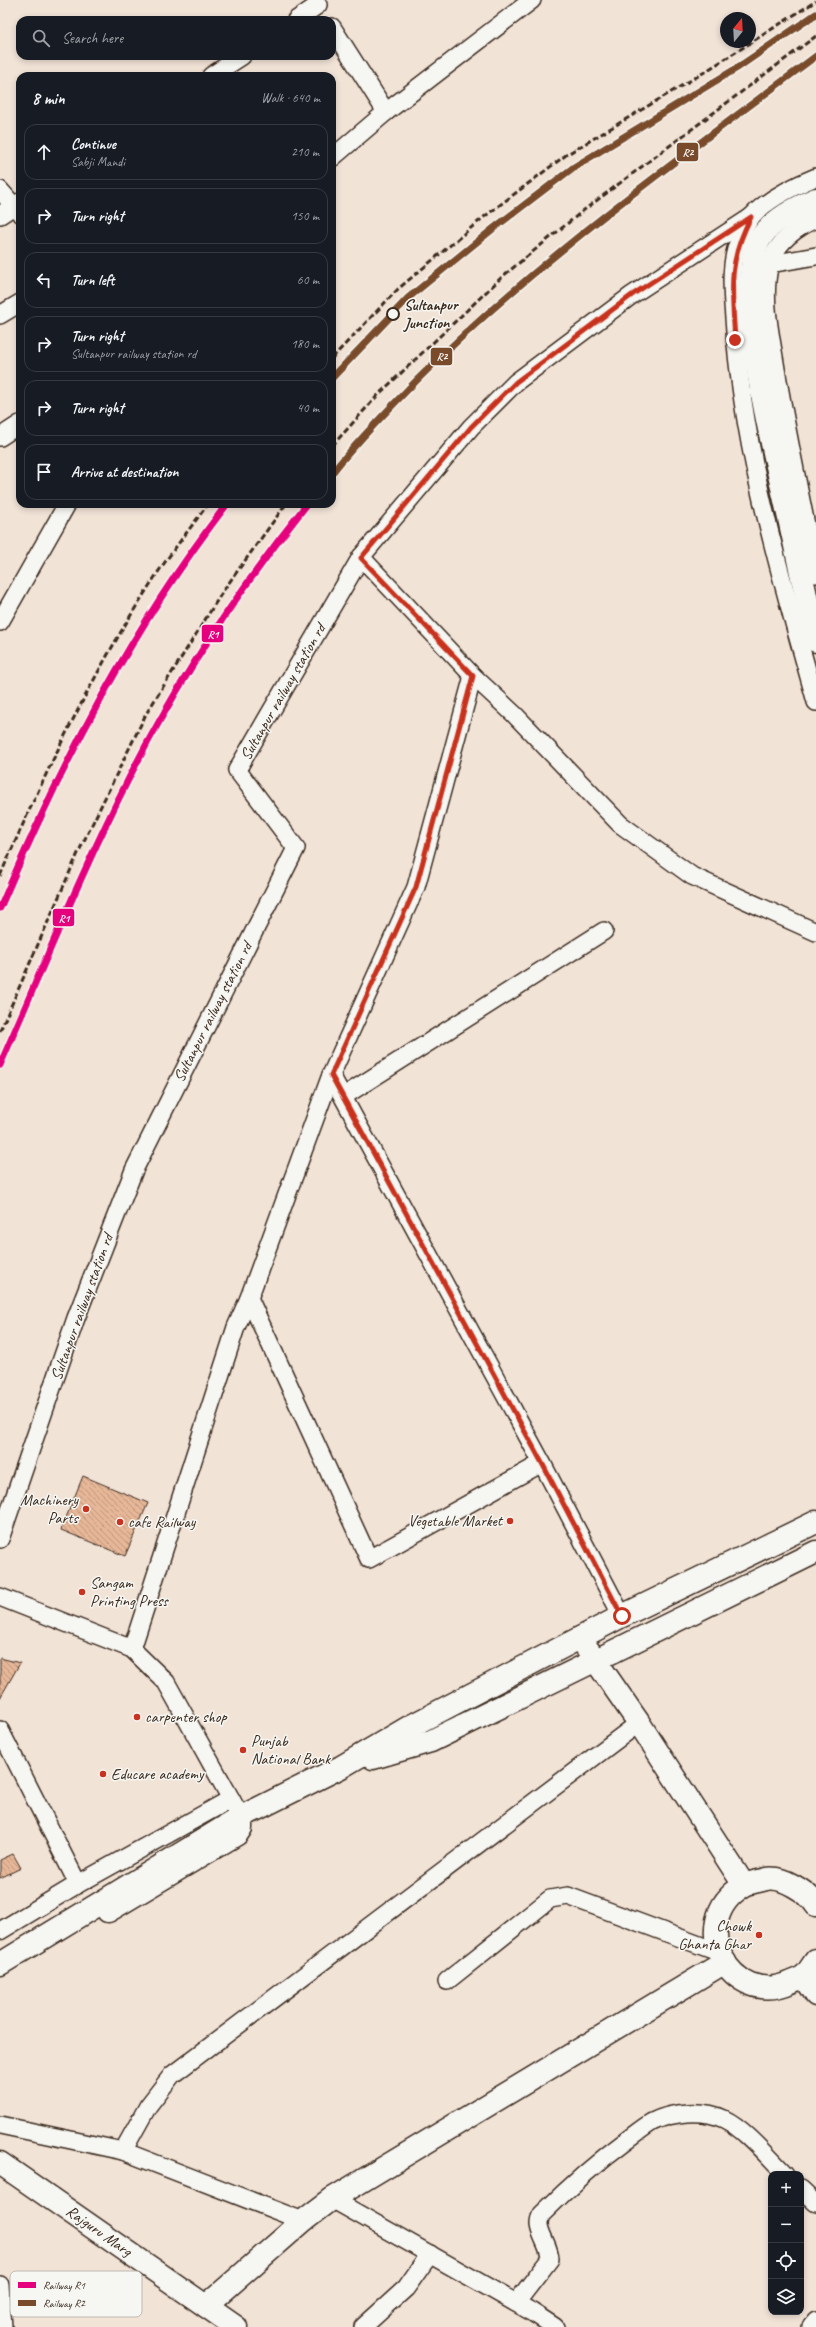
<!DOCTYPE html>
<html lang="en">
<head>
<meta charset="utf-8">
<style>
	:root { --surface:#171b24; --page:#20242c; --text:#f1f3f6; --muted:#9ea1a6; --line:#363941 }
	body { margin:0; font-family:Caveat,sans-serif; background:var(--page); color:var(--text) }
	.controls { position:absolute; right:12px; bottom:12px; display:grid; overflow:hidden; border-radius:8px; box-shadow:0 2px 6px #0003 }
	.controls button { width:36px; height:36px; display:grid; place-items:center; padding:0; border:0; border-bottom:1px solid var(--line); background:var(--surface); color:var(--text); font:20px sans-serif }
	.compass { position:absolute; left:720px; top:12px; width:36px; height:36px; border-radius:50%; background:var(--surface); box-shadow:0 2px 6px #0003; rotate:18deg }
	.stop { position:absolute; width:12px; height:12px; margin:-9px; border:3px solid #c8321e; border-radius:50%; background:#fff }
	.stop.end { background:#c8321e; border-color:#fff; box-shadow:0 1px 4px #0008 }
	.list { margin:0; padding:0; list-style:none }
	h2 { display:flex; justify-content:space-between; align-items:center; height:52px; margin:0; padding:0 16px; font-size:17px }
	h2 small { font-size:13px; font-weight:400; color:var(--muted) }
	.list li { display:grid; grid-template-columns:26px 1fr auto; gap:12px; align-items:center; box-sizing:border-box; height:56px; margin:0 8px 8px; padding:0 8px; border:1px solid var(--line); border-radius:12px }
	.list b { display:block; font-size:15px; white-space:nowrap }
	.list p { margin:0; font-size:13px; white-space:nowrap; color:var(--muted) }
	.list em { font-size:13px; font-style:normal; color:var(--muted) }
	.icon { flex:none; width:22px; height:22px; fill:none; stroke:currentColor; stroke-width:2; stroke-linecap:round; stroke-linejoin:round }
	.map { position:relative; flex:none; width:816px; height:2327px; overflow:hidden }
	.search { position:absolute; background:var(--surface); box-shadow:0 2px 6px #0003; left:16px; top:16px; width:320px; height:44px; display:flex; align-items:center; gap:10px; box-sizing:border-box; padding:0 14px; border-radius:12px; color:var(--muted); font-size:15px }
	.panel { position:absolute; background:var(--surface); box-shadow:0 2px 6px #0003; left:16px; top:72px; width:320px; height:436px; border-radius:12px }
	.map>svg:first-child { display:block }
</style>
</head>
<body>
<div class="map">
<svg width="816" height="2327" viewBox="0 0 816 2327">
	<defs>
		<pattern id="building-back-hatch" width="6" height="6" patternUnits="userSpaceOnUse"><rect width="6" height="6" fill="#e7b798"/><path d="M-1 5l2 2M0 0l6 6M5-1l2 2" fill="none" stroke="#bc957b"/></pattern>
	</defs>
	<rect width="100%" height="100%" fill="#f2e3d7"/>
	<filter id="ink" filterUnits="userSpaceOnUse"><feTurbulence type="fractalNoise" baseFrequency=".025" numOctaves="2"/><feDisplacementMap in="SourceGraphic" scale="8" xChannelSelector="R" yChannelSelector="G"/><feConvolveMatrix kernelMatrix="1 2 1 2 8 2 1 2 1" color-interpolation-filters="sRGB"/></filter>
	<g filter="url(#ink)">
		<!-- building -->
		<g fill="url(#building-back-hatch)" stroke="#3b2a1e">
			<path d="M 83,1476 L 148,1503 L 125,1556 L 61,1530 Z"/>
			<path d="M 0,1658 L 20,1663 L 0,1698 Z"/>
			<path d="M 13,1854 L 21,1868 L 0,1878 L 0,1860 Z"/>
		</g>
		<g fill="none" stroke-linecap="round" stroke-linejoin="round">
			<defs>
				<g id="street">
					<path d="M 296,20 L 318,5"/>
					<path d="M 332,27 L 386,112"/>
					<path d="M 211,76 L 242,56"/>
					<path d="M 332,158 L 386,112 L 532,0"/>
					<path d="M 816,177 C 794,186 768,199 752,216 C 747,222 743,231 740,238 C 729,262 732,292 734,318 C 742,450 781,576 816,702"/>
					<path d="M 0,190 L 20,213"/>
					<path d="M 0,215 L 20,202"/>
					<path d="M 816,219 C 797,227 776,242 770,264 C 761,297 771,336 776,369 C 788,438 802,506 816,574"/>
					<path d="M 770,264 L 816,256"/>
					<path d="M 0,315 L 20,303"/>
					<path d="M 0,437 L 20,424"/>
					<path d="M 361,557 L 473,676 L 514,714 L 620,824 L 692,876 L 816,932"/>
					<path d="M 0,622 L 67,504"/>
					<path d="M 331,1075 L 542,1463 L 622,1616"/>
					<path d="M 344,1096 L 604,931"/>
					<path d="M 249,1298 L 369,1559 L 542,1463"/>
					<path d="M 0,1539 L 76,1318 L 134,1170 L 296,848 L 237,770 L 361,557 L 471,427 L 516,382 L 632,295 L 751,217"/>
					<path d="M 0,1597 L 132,1649 L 166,1682 L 241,1817"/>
					<path d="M 132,1649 L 236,1327 L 249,1298 L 331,1075 L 416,887 L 473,676"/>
					<path d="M 0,1730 L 78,1884"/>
					<path d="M 0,1931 L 78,1884 L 231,1799"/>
					<path d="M 447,1981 L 550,1899 L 568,1896 L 718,1952"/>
					<path d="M 0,2125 L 123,2151 L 303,2221"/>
					<path d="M 123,2151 L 148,2106 L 172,2075 L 639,1723"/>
					<path d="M 801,2189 L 816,2203"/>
					<path d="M 332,2199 L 532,2312 L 555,2327"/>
					<path d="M 0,2285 L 3,2327"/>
					<path d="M 516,2303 L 550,2259 C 550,2243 532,2228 542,2214 C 569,2187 597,2162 627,2140 C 635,2134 644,2127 652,2122 C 672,2112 703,2109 724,2119 C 745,2129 768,2157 785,2174"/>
					<path d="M 363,2327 L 406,2288 L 430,2254"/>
					<path d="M 811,2327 L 816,2321"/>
				</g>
				<g id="secondary">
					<path d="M 816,199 C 797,207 771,221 760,239 C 732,287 773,448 786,505 C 796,550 806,596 816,641"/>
					<path d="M 580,1638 L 639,1723 L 744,1885"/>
					<path d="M 816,1905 C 808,1892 782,1876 767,1879 C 760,1881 749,1882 743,1886 C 684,1922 731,2010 791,1982 C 796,1980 802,1978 805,1975 C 809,1971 812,1965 816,1960"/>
					<path d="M 108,1911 L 237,1834 L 241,1828 L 241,1817"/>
					<path d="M 804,1976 L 816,1995"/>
					<path d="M 0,2163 L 236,2327"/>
					<path d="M 206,2306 L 303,2221 L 332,2199 L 725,1962"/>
				</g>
				<g id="primary">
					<path d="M 373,1758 L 431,1741 L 816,1552"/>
					<path d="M 0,1964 L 241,1817 L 341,1767 L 409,1727 L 622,1616 L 816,1522"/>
				</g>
			</defs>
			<!-- street casing -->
			<use href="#street" stroke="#3b2a1e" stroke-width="20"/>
			<!-- secondary casing -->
			<use href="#secondary" stroke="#3b2a1e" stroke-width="25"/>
			<!-- primary casing -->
			<use href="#primary" stroke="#3b2a1e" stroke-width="25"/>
			<!-- street -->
			<use href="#street" stroke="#f6f6f2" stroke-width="17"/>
			<!-- secondary -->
			<use href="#secondary" stroke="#f6f6f2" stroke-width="22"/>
			<!-- primary -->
			<use href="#primary" stroke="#f6f6f2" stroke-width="22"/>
			<!-- rail -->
			<g stroke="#3b2a1e" stroke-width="3" stroke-dasharray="6 3" stroke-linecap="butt">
				<path d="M 332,358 L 398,289 L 484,217 L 566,155 L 703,73 L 816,1"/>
				<path d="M 332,446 L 378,395 L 503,276 L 584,210 L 816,36"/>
				<path d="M 332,473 C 358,440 388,410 417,380 C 539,258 679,159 816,56"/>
				<path d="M 0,876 C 44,775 91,676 151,583 C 168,556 189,530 208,504"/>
				<path d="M 0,1031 L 79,851 L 146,714 L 223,591 L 286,504"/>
				<path d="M 0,1065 C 43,967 83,868 131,774 C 180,678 240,588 307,504"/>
			</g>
			<defs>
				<g id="rail-1">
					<path d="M 0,908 C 61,765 132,627 227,504"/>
					<path d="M 0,1065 C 43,967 83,868 131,774 C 180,678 240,588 307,504"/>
				</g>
				<g id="rail-2">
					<path d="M 332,378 L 408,298 L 494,228 L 574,167 L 737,68 L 816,14"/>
					<path d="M 332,473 C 358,440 388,410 417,380 C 539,258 679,159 816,56"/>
				</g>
			</defs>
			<!-- rail-1 casing -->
			<use href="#rail-1" stroke="#f6f6f2" stroke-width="10"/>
			<!-- rail-2 casing -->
			<use href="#rail-2" stroke="#f6f6f2" stroke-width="10"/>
			<!-- rail-1 -->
			<use href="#rail-1" stroke="#e5007d" stroke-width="7"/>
			<!-- rail-2 -->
			<use href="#rail-2" stroke="#7a4b2a" stroke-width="7"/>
		</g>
	</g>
	<g fill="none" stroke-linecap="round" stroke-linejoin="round" filter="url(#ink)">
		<!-- route -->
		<path stroke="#c8321e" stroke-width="5" d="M 622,1616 L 542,1463 L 331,1075 L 416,887 L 473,676 L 361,558 L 471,427 L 516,382 L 632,295 L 751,217 C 727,263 732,290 735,340"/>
	</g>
	<!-- markers -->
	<circle fill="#f6f6f2" stroke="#3b2a1e" stroke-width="2" cx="393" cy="314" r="6"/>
	<g fill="#c8321e" stroke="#f6f6f2" stroke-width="1.5">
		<circle cx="86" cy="1509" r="4"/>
		<circle cx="510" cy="1521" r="4"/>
		<circle cx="120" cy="1522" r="4"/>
		<circle cx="82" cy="1592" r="4"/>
		<circle cx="137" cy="1717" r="4"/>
		<circle cx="243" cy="1750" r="4"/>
		<circle cx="103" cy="1774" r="4"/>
		<circle cx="759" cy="1935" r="4"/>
	</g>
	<g text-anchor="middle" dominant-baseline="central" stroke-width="3" stroke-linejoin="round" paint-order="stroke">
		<!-- stop labels -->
		<g font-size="16" font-weight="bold" fill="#3b2a1e" stroke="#f6f6f2" text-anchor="start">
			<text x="404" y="305">Sultanpur<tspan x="404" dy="18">Junction</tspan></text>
		</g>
		<!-- street labels -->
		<g font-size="16" fill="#3b2a1e" stroke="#f6f6f2">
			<text transform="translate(283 692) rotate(-60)">Sultanpur railway station rd</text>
			<text transform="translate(213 1012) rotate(-63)">Sultanpur railway station rd</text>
			<text transform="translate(82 1307) rotate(-70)">Sultanpur railway station rd</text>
			<text transform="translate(99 2231) rotate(35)">Rajguru Marg</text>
		</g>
		<!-- poi labels -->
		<g font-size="16" fill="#3b2a1e" stroke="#f6f6f2" text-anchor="start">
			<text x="78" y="1500" text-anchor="end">Machinery<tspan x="78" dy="18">Parts</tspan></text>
			<text x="502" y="1521" text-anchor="end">Vegetable Market</text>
			<text x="128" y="1522">cafe Railway</text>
			<text x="90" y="1583">Sangam<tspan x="90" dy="18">Printing Press</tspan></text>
			<text x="145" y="1717">carpenter shop</text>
			<text x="251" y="1741">Punjab<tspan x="251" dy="18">National Bank</tspan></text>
			<text x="111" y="1774">Educare academy</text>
			<text x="751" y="1926" text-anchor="end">Chowk<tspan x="751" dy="18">Ghanta Ghar</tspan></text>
		</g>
	</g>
	<!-- legend -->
	<rect x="10" y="2271" width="132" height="46" rx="6" fill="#f6f6f2" stroke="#beb9b2" stroke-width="1"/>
	<rect x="18" y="2282" width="18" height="6" fill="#e5007d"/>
	<rect x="18" y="2300" width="18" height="6" fill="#7a4b2a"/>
	<g font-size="11" fill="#3b2a1e">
		<text x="43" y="2289">Railway R1</text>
		<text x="43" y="2307">Railway R2</text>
	</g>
	<g stroke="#f6f6f2" stroke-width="1.5">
		<rect x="676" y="142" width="23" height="20" rx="4" fill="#7a4b2a"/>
		<rect x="430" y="347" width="23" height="19" rx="4" fill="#7a4b2a"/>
		<rect x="201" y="624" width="23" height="19" rx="4" fill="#e5007d"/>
		<rect x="52" y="908" width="23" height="19" rx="4" fill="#e5007d"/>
	</g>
	<g font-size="11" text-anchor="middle" font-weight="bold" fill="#fff">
		<text x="688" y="156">R2</text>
		<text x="442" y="360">R2</text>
		<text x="213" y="638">R1</text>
		<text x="64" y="922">R1</text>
	</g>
</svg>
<div class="controls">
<button>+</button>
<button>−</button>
<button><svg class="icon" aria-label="locate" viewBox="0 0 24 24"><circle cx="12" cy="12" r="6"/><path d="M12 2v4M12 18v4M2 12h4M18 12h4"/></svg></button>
<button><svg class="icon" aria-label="layers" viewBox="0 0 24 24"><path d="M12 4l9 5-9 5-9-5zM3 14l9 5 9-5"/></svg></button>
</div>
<svg class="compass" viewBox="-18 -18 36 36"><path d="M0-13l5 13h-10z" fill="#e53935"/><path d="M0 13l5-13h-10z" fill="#9ea1a6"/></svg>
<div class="stop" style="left:622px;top:1616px"></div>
<div class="stop end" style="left:735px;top:340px"></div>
<div class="search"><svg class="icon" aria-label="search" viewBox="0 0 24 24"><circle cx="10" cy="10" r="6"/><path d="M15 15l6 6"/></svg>Search here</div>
<section class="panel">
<h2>8 min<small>Walk · 640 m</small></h2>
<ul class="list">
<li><svg class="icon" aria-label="ahead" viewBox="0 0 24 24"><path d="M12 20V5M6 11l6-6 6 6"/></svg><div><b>Continue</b><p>Sabji Mandi</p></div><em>210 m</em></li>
<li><svg class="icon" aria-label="right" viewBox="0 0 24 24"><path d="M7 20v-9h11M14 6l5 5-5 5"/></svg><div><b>Turn right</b></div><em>150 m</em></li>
<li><svg class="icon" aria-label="left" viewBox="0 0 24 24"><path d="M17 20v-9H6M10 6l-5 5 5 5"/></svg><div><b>Turn left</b></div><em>60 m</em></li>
<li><svg class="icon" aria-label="right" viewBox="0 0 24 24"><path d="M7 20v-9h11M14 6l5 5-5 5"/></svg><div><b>Turn right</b><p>Sultanpur railway station rd</p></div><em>180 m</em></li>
<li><svg class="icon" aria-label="right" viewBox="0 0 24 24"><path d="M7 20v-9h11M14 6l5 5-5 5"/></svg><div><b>Turn right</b></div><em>40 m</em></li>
<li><svg class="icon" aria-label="arrive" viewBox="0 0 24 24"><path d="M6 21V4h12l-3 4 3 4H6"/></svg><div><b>Arrive at destination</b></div></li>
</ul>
</section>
</div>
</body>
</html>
